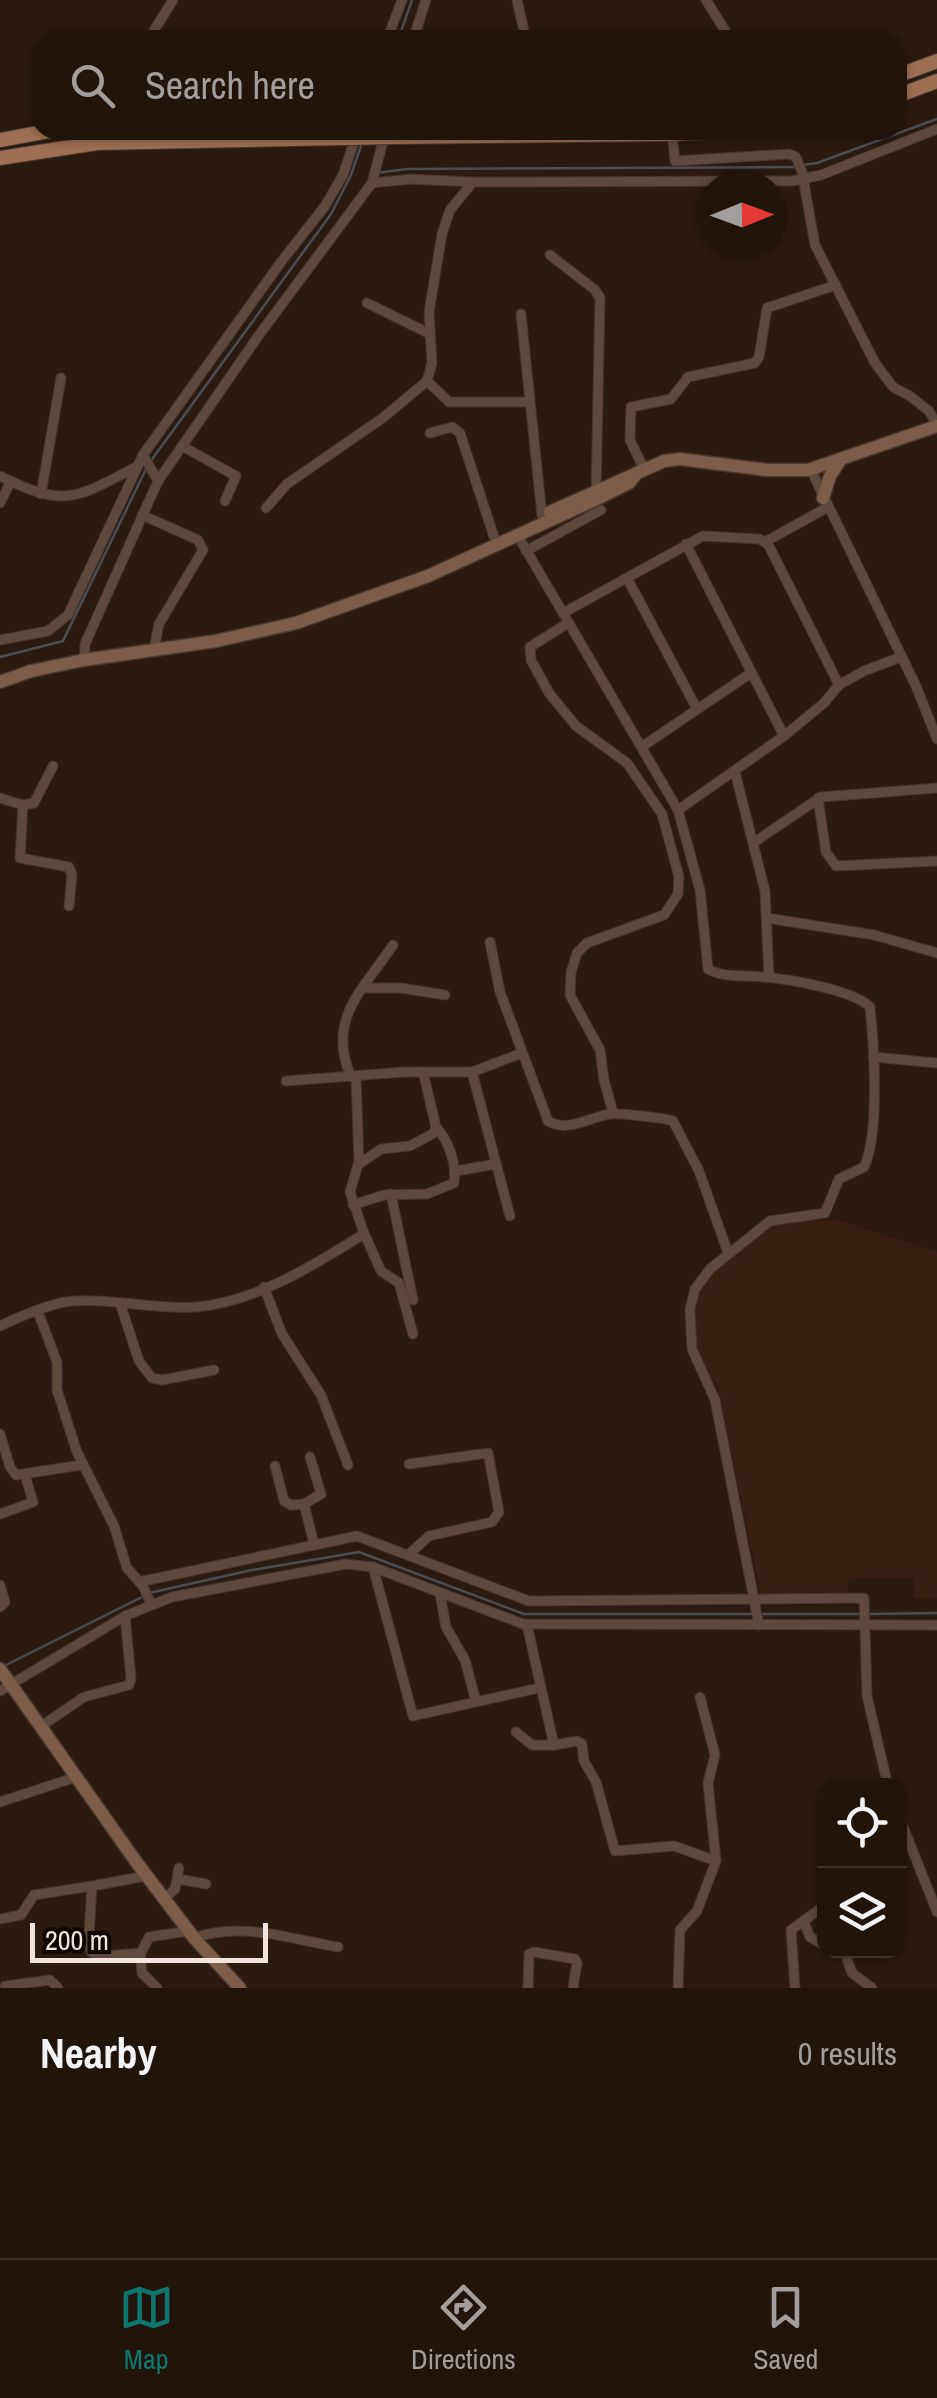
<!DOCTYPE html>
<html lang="en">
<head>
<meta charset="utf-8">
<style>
	:root { --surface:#20140b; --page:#2d2119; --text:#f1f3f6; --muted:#a29e9d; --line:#3d332c; --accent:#0f766e }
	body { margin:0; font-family:"Archivo Narrow",sans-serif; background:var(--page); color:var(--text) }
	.controls { position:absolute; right:30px; bottom:30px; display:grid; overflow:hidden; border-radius:20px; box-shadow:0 2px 8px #0004 }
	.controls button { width:90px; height:90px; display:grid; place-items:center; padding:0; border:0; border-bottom:2px solid var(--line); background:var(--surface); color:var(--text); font:50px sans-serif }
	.compass { position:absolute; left:697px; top:170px; width:90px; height:90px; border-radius:50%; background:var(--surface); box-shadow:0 2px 8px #0004; rotate:89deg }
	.scale { position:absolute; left:30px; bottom:25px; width:238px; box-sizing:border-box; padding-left:10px; border:5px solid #f1e5dd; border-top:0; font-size:28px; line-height:35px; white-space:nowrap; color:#f1e5dd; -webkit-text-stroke:8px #0e0704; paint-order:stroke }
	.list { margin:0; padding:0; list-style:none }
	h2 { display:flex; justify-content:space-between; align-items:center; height:130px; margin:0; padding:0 40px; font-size:42px }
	h2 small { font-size:32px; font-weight:400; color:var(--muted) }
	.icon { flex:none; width:55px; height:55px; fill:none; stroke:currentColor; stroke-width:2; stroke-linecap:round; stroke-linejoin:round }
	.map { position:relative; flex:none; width:937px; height:1988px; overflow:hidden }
	.search { position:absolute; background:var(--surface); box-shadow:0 2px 8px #0004; left:30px; right:30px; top:30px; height:110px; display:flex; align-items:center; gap:25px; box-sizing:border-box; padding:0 35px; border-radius:30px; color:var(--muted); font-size:38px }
	.sheet { height:270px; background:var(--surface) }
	nav { display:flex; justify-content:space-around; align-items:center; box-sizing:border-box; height:140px; border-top:2px solid var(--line); background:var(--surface); font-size:28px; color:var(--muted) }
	nav a { display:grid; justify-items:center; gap:5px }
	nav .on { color:var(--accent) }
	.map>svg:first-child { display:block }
</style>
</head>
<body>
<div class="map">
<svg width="937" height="1988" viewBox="0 0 937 1988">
	<rect width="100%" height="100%" fill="#2b1a0f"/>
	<!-- built -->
	<path fill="#372011" d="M 839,1220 L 937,1252 L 937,1599 L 914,1598 L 914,1578 L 849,1579 L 847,1597 L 761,1595 L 717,1384 L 704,1369 L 695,1336 L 698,1290 L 720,1263 L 779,1221 Z"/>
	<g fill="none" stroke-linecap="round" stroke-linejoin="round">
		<!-- stream -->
		<g stroke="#484e58" stroke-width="2.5">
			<path d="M 398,40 L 412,0"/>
			<path d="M 802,165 L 817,163 L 937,119"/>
			<path d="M 377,173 L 407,169 L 794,167"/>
			<path d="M 150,462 L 331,214 L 351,175 L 361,146"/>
			<path d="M 0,657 L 63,641 L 146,469"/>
			<path d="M 149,1593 L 252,1570 L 359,1552 L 524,1614 L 861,1614"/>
			<path d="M 869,1614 L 937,1613"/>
			<path d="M 2,1667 L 142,1597"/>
		</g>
		<defs>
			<g id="minor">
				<path d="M 517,0 L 526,40"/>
				<path d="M 706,0 L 731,40"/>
				<path d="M 148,40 L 173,0"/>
				<path d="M 387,40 L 402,0"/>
				<path d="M 413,40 L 426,0"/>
				<path d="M 673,143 L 675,161 L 789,154 L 796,157 L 802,172 L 815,245 L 875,363 L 893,387 L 910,396 L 929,411 L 933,418"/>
				<path d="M 372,183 L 411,179 L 473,182 L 792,181 L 821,175 L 937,129"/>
				<path d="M 550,255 L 595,290 L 600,298 L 596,494"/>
				<path d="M 367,303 L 428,333"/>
				<path d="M 521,314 L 542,516"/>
				<path d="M 427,381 L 449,402 L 529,402"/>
				<path d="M 430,433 L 452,427 L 460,433 L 494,537"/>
				<path d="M 182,446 L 236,476 L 225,501"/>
				<path d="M 143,455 L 158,481"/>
				<path d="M 644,469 L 630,440 L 631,407 L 671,399 L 688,377 L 755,363 L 759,357 L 767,308 L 836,285"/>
				<path d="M 811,470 L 916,686 L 937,739"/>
				<path d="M 0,476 C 64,508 75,499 136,467"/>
				<path d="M 41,494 L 61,378"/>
				<path d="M 0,503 L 11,481"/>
				<path d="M 266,508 L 287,484 L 384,417 L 427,381 L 432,363 L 429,312 L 442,234 L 450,210 L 473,182"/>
				<path d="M 142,515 L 198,540 L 203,550 L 159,624 L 154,649"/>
				<path d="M 518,536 L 678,810 L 700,890 L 708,969 C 723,978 745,975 763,977 C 788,979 854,990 870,1007 C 874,1046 880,1134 864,1167 L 839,1179 L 825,1213 L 770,1221 L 710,1269 L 695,1289 L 690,1309 L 692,1349 L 715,1400 L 759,1625"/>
				<path d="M 765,542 L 828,507"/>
				<path d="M 686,544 L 784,736"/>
				<path d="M 526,551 L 601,510"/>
				<path d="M 627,578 L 697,709"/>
				<path d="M 563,613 L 703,536 L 759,539 L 768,544 L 839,685"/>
				<path d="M 568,623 L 530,647 L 531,660 L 549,693 L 576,726 L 627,763 L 662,814 L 679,877 L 678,894 L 664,915 L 587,943 L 577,953 L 571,972 L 570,995 L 600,1050 L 604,1080 L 613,1113"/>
				<path d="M 0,640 L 48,631 L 68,615 L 143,455 L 281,262 L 325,206 L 343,175 L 358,130"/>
				<path d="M 84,660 L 85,644 L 158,481 L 259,335 L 372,183 L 386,130"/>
				<path d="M 643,746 L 751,673"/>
				<path d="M 735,772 L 765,891 L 769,977"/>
				<path d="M 0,798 L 23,805 L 34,803 L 53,766"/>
				<path d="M 818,798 L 826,852 L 836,866 L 937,861"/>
				<path d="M 23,805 L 20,858 L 69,867 L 72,875 L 69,906"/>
				<path d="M 678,810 L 784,736 L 824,703 L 839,685 L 864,671 L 901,657"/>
				<path d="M 753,843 L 821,797 L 937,788"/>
				<path d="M 767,918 L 874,935 L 937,953"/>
				<path d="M 490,942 L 500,992 L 548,1121 C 568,1133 589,1117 610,1114 C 618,1113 666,1118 673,1121 L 699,1171 L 728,1253"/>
				<path d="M 364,988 L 401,988 L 445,995"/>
				<path d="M 873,1057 L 937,1063"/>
				<path d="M 472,1072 L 510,1216"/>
				<path d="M 351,1077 C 326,1019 363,990 393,945"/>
				<path d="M 286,1081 L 404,1072 L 472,1072 L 522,1053"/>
				<path d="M 359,1164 L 381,1149 L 410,1146 L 434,1133 L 436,1127 L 423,1072"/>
				<path d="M 456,1171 L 496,1164"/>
				<path d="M 391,1194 L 413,1300"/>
				<path d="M 353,1205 L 384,1195 L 427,1194 L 454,1183 C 457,1165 449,1141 436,1127"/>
				<path d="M 364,1233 L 381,1271 L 399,1283 L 413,1334"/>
				<path d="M 264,1287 L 282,1334 L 321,1395 L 348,1465"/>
				<path d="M 120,1303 L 139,1361 L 152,1378 L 162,1380 L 214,1370"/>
				<path d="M 38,1312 L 57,1362 L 57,1390 L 77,1452 L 114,1526 L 127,1568 L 143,1586 L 151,1604"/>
				<path d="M 0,1326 C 21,1316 50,1303 73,1301 C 114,1298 155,1310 196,1307 C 254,1302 311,1267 359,1237 L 364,1233 L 350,1192 L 359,1161 L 356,1077"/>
				<path d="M 0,1434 L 10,1467 L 16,1475 L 82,1465"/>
				<path d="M 275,1466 L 284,1501 L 291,1505 L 304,1504 L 314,1544"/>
				<path d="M 304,1504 L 321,1494 L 310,1457"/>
				<path d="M 0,1514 L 33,1502 L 25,1475"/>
				<path d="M 408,1555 L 429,1536 L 492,1522 L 499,1512 L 488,1453 L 409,1464"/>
				<path d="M 373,1567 L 413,1716 L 539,1688"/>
				<path d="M 139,1582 L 357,1536 L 529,1601 L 864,1598 L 867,1696 L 888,1786"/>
				<path d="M 0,1585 L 5,1602 L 0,1607"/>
				<path d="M 440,1594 L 446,1627 L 465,1660 L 476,1702"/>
				<path d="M 527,1625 L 554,1745 L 577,1741 L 582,1744 L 584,1761 L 596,1782 L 615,1851 L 674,1846 L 716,1861 L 697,1911 L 680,1930 L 678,1988"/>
				<path d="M 0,1691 L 125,1616 L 172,1597 L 346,1564 L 373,1567 L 523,1624 L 937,1625"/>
				<path d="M 700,1697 L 715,1755 L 708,1783 L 716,1861"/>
				<path d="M 40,1727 L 84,1697 L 129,1685 L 131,1678 L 125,1616"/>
				<path d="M 516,1732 L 532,1745 L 554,1745"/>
				<path d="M 0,1802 L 76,1777"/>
				<path d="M 900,1819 L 937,1912"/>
				<path d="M 146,1876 L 92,1886 L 89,1935 L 91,1952 L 101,1956 L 141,1953 L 149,1937 L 188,1931"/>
				<path d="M 178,1879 L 206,1884"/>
				<path d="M 164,1899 L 175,1889 L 179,1868"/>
				<path d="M 0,1919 L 21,1915 L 34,1895 L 92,1886"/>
				<path d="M 804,1922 L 810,1937 L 824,1945"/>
				<path d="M 194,1938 C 242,1921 289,1939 338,1947"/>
				<path d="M 844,1950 L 852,1973 L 872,1988"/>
				<path d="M 140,1953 L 142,1973 L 157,1988"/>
				<path d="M 5,1986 L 50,1980 L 58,1988"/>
				<path d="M 528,1988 L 529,1954 L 534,1952 L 575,1959 L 577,1963 L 573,1988"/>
				<path d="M 795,1988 L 791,1930 L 824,1906"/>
			</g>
			<g id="secondary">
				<path d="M 823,498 L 830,476 L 839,462"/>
				<path d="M 550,512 L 664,461 L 680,459 L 767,470 L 808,470 L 937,426"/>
				<path d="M 0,682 L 31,671 L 84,660 L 216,641 L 296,623 L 428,576 L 597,499 L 629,483 L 637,473"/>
				<path d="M 0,1669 L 137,1863 L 194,1938 L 240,1988"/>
			</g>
			<g id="primary">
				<path d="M 897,76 L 937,61"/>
				<path d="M 897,96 L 937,81"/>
				<path d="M 393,137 L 667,134 L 755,130"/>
				<path d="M 0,140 L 55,130"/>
				<path d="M 0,158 L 97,143 L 345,138"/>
			</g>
		</defs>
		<!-- minor casing -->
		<use href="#minor" stroke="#443631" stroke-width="11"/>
		<!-- secondary casing -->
		<use href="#secondary" stroke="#443631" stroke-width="15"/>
		<!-- primary casing -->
		<use href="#primary" stroke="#443631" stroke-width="16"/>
		<!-- minor -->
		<use href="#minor" stroke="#5d493d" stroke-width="9"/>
		<!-- secondary -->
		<use href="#secondary" stroke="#7e5c48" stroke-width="12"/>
		<!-- primary -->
		<use href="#primary" stroke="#9f6f53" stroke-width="14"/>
		<defs>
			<path id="primary-bridge" d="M 345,138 L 393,137"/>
		</defs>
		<!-- primary-bridge casing -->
		<use href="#primary-bridge" stroke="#443631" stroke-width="16" stroke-linecap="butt"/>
		<!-- primary-bridge -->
		<use href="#primary-bridge" stroke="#9f6f53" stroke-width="14"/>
	</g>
</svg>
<div class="controls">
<button><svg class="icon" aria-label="locate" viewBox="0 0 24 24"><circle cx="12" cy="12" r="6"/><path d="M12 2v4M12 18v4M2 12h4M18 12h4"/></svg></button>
<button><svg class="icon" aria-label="layers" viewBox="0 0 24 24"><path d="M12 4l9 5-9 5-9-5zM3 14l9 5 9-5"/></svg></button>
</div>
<svg class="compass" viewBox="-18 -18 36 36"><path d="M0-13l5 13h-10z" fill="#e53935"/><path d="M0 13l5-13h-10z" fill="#a29e9d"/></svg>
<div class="scale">200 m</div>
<div class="search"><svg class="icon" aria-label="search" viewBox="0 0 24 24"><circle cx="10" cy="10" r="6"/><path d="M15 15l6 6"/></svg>Search here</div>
</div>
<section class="sheet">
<h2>Nearby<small>0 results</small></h2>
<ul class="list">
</ul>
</section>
<nav>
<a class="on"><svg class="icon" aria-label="map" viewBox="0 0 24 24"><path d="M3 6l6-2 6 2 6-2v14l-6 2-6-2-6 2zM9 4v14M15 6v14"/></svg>Map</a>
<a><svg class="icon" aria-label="directions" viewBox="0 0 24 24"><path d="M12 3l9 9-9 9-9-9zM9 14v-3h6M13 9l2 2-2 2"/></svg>Directions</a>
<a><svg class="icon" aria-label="saved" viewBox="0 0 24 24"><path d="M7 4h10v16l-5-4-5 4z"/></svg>Saved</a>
</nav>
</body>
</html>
